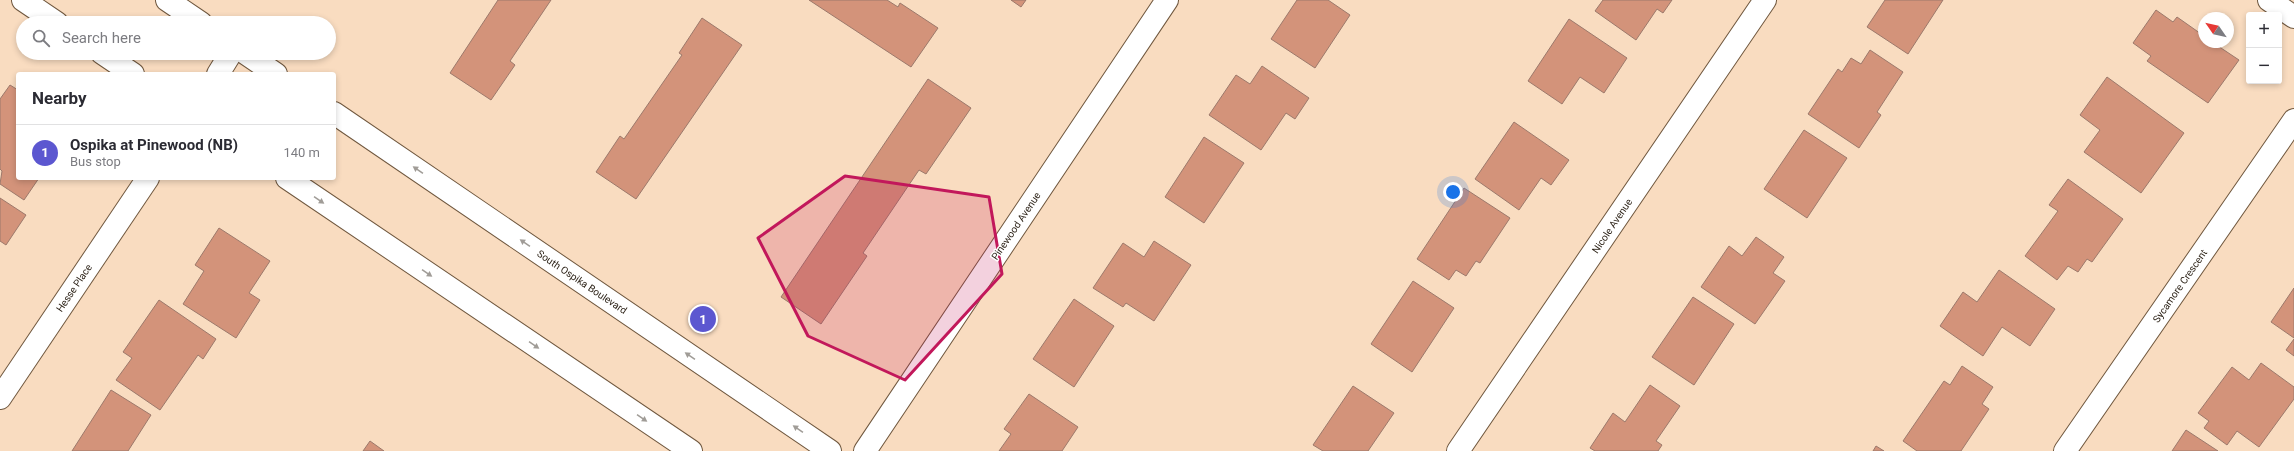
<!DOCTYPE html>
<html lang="en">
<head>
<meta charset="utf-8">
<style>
	:root { --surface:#fff; --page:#f7f7f7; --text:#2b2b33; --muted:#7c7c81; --line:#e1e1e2; --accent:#5c57d0 }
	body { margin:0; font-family:Roboto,sans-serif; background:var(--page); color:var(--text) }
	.controls { position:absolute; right:12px; top:12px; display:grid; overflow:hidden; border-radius:4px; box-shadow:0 2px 6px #0003 }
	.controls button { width:36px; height:36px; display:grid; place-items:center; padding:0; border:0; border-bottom:1px solid var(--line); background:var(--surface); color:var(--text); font:20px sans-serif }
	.compass { position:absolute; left:2198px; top:12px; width:36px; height:36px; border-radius:50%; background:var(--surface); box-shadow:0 2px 6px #0003; rotate:304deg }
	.you { position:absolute; left:1453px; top:192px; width:14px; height:14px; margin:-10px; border:3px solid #fff; border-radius:50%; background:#1a73e8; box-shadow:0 0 0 6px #1a73e833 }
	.badge { display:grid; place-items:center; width:26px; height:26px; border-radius:50%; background:var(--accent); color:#fff; font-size:13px; font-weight:700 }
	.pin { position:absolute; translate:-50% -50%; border:2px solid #fff; box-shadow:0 1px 4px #0006 }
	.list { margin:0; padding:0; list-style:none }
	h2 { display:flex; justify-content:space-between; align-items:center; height:52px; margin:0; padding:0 16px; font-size:17px }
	h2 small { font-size:13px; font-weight:400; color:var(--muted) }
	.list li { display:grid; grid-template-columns:26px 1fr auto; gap:12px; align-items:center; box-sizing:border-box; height:56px; padding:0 16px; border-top:1px solid var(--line) }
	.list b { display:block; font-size:15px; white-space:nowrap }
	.list p { margin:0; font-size:13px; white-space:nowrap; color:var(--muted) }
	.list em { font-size:13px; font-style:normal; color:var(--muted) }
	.icon { flex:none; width:22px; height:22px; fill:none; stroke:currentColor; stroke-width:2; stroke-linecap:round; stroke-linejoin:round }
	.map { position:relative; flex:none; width:2294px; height:451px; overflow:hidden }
	.search { position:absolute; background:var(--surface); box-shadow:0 2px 6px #0003; left:16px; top:16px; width:320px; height:44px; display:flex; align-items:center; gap:10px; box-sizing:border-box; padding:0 14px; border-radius:22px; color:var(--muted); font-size:15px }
	.panel { position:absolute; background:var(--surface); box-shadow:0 2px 6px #0003; left:16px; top:72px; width:320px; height:108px; border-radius:4px }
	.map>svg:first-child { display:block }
</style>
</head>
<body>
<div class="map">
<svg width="2294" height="451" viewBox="0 0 2294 451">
	<rect width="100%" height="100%" fill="#f9dcc0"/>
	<!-- building -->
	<g fill="#d3937a" stroke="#9c796b">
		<path d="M 498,0 L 551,0 L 510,61 L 515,65 L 491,100 L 450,73 Z"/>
		<path d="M 809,0 L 887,0 L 898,7 L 900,3 L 938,28 L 911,67 Z"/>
		<path d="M 1011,0 L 1026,0 L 1021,7 Z"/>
		<path d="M 1297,0 L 1328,0 L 1350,15 L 1315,68 L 1271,39 Z"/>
		<path d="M 1603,0 L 1672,0 L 1663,13 L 1657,9 L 1636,40 L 1595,11 Z"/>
		<path d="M 1885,0 L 1943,0 L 1908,54 L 1867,27 Z"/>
		<path d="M 2156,10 L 2173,22 L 2177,17 L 2204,36 L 2204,42 L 2212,42 L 2239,60 L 2208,103 L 2147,61 L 2151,56 L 2133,43 Z"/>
		<path d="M 702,18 L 742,45 L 636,199 L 596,172 L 620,136 L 624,139 L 682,55 L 679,53 Z"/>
		<path d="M 1569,19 L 1627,58 L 1604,93 L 1580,77 L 1562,104 L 1528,81 Z"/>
		<path d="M 1870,50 L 1903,72 L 1877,112 L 1881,115 L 1859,148 L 1808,114 L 1838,69 L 1842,72 L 1851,58 L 1861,64 Z"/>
		<path d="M 1262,66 L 1309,98 L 1295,119 L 1286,113 L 1261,150 L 1209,115 L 1236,75 L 1250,84 Z"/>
		<path d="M 2107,77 L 2184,133 L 2141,193 L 2084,152 L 2100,130 L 2080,115 Z"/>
		<path d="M 928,79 L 971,108 L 926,174 L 919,170 L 863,253 L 867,256 L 821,324 L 781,297 Z"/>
		<path d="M 10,85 L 18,90 L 18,178 L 39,178 L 24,200 L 0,184 L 2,171 L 0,169 L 0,99 Z"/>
		<path d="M 1514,122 L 1569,160 L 1551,185 L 1541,178 L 1519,210 L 1475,179 Z"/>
		<path d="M 1804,130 L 1847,158 L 1807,218 L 1764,189 Z"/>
		<path d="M 1204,137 L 1244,163 L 1204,223 L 1165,197 Z"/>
		<path d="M 2068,179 L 2123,219 L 2092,262 L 2087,259 L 2078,272 L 2068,266 L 2057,280 L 2025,256 L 2058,211 L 2049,205 Z"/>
		<path d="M 1464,188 L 1510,218 L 1480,263 L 1476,261 L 1466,276 L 1456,270 L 1449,280 L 1417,259 Z"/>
		<path d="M 0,198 L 26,215 L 6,245 L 0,241 Z"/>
		<path d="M 219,228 L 270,261 L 249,293 L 260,300 L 236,338 L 183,304 L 204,271 L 195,265 Z"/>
		<path d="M 1756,237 L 1784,257 L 1773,273 L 1785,281 L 1755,324 L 1701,287 L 1729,246 L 1742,256 Z"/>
		<path d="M 1154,241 L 1191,265 L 1154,321 L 1126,303 L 1123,307 L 1093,288 L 1123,243 L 1144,257 Z"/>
		<path d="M 1999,270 L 2055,309 L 2030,346 L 2002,327 L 1983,356 L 1940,326 L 1963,292 L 1977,302 Z"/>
		<path d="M 1413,281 L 1454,308 L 1412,372 L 1371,344 Z"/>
		<path d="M 2294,288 L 2294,338 L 2271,322 Z"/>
		<path d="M 1693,297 L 1734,324 L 1694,385 L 1652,357 Z"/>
		<path d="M 1074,299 L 1114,326 L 1074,387 L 1033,359 Z"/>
		<path d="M 159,300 L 216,339 L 203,359 L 198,355 L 160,410 L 116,380 L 132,358 L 123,352 Z"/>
		<path d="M 2294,339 L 2294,356 L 2286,350 Z"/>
		<path d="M 2261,363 L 2294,387 L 2294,399 L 2259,447 L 2237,431 L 2227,445 L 2204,428 L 2209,421 L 2198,413 L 2232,367 L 2249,380 Z"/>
		<path d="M 1962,366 L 1993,387 L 1982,404 L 1989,409 L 1961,451 L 1917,451 L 1903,441 L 1944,381 L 1950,385 Z"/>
		<path d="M 1650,385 L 1680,406 L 1656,441 L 1662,445 L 1658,451 L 1595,451 L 1590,448 L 1613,413 L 1625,422 Z"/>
		<path d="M 1353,386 L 1394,413 L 1368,451 L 1323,451 L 1313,445 Z"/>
		<path d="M 111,390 L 151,415 L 128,451 L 72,451 Z"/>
		<path d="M 1029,394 L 1078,427 L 1062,451 L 999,451 L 1011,434 L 1004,429 Z"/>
		<path d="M 2186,430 L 2218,451 L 2172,451 Z"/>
		<path d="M 370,441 L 384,451 L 363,451 Z"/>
		<path d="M 1876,446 L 1884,451 L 1873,451 Z"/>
	</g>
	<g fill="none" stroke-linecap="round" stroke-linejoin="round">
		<defs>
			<g id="minor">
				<path d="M 2269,0 L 2294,17"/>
				<path d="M 218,74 L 231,53"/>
				<path d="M 0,398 L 148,178"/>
				<path d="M 865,451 L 1167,0"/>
				<path d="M 1458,451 L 1765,0"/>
				<path d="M 2065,451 L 2294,120"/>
			</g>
			<g id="major">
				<path d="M 23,0 L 57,23"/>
				<path d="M 167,0 L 201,23"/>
				<path d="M 102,53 L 133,74"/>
				<path d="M 245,53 L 276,74"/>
				<path d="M 334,113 L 830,451"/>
				<path d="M 287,178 L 691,451"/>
			</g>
		</defs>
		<!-- minor casing -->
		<use href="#minor" stroke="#70583f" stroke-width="24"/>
		<!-- major casing -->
		<use href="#major" stroke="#70583f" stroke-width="24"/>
		<!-- minor -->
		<use href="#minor" stroke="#fff" stroke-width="22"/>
		<!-- major -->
		<use href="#major" stroke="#fff" stroke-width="22"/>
	</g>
	<!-- one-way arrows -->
	<defs><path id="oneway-solid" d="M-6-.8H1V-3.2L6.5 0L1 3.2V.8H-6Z"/></defs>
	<g fill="#a09c97">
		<use href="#oneway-solid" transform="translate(418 170) rotate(-146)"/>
		<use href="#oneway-solid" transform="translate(319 200) rotate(34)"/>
		<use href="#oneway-solid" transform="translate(525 243) rotate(-146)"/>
		<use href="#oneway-solid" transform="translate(427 273) rotate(34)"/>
		<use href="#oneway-solid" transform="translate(534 345) rotate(34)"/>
		<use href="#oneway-solid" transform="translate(690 356) rotate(-146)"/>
		<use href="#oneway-solid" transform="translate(642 418) rotate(34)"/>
		<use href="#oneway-solid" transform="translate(798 429) rotate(-146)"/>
	</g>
	<!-- marked area -->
	<path fill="#c2185b" fill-opacity="0.2" stroke="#c2185b" stroke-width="3" stroke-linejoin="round" d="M 845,176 L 989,197 L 1002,274 L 905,380 L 808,336 L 758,238 Z"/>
	<g text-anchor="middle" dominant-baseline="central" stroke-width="3" stroke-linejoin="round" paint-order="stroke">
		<!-- street labels -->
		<g font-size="10" fill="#2d2318" stroke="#fff">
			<text transform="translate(1016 226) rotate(-56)">Pinewood Avenue</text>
			<text transform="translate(1612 226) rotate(-56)">Nicole Avenue</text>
			<text transform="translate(582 282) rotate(34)">South Ospika Boulevard</text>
			<text transform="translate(2180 286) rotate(-55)">Sycamore Crescent</text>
			<text transform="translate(74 288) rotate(-56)">Hesse Place</text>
		</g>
	</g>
</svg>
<div class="controls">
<button>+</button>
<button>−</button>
</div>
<svg class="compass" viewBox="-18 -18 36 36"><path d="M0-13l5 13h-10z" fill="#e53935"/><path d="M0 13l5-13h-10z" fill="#7c7c81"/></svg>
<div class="you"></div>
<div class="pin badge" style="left:703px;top:319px">1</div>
<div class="search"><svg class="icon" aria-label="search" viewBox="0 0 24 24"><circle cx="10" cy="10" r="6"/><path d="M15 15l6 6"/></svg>Search here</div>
<section class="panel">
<h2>Nearby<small></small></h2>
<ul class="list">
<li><span class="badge">1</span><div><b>Ospika at Pinewood (NB)</b><p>Bus stop</p></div><em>140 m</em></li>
</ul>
</section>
</div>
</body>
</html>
